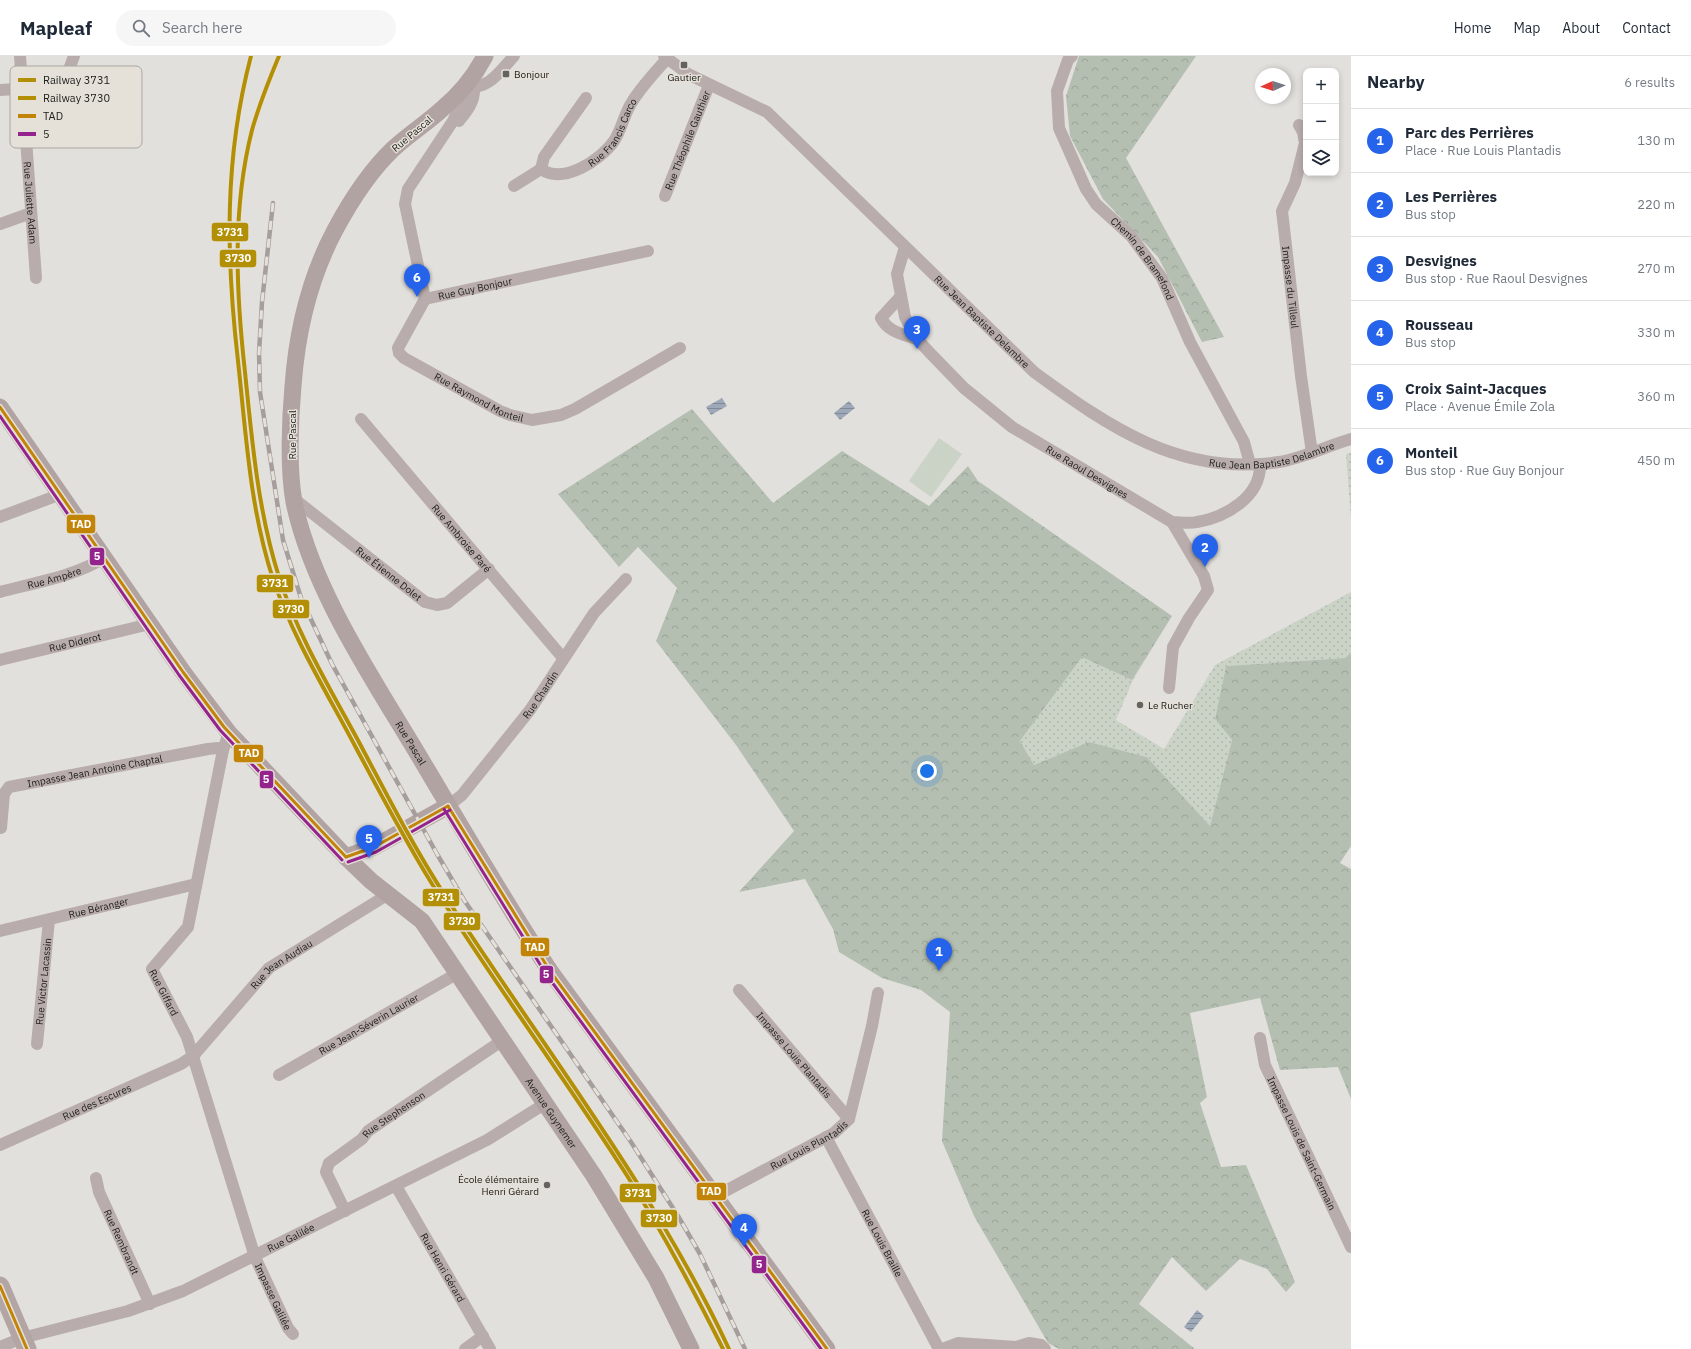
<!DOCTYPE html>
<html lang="en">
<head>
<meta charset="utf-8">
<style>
	:root { --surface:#fff; --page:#f6f6f7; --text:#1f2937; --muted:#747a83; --line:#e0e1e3; --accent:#2563eb }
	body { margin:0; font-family:"IBM Plex Sans",sans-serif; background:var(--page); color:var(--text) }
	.controls { position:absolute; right:12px; top:12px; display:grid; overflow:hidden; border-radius:8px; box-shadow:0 2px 6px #0003 }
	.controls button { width:36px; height:36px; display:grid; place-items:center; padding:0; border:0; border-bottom:1px solid var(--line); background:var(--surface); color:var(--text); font:20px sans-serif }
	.compass { position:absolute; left:1255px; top:12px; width:36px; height:36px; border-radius:50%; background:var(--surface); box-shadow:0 2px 6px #0003; rotate:267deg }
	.you { position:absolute; left:927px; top:715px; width:14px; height:14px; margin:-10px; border:3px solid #fff; border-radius:50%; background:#1a73e8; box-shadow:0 0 0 6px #1a73e833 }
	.badge { display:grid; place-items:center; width:26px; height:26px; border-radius:50%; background:var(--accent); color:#fff; font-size:13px; font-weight:700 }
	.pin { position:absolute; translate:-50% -33px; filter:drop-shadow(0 1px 2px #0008) }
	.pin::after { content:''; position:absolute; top:21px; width:14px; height:12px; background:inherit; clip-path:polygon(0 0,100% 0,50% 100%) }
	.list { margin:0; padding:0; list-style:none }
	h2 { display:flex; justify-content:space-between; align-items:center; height:52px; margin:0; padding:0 16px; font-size:17px }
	h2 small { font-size:13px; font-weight:400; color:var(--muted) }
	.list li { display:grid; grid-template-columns:26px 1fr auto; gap:12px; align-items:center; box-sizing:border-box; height:64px; padding:0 16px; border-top:1px solid var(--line) }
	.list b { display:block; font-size:15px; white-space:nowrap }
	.list p { margin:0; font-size:13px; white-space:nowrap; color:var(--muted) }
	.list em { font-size:13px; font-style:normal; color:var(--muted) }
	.icon { flex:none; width:22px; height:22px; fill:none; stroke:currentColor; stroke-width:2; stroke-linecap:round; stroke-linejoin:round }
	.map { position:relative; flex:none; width:1351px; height:1293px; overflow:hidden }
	header { display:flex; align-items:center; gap:24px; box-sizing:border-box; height:56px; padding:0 20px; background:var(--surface); border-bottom:1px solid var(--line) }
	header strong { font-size:19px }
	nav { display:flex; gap:22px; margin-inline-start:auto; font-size:14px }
	.search { width:280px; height:36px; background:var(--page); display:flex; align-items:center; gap:10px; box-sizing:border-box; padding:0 14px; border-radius:22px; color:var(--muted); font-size:15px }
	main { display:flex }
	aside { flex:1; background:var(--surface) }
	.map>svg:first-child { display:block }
</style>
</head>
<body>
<header>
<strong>Mapleaf</strong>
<div class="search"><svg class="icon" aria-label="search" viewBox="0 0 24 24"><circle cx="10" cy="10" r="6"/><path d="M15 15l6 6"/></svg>Search here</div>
<nav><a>Home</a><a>Map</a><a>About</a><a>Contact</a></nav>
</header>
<main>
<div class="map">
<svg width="1351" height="1293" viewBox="0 0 1351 1293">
	<defs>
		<pattern id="grass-dots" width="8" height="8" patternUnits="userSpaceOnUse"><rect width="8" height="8" fill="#cbd3c7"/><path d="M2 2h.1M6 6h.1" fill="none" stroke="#aeb5aa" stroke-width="1.8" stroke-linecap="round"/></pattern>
		<pattern id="forest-crowns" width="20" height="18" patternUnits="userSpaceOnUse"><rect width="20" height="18" fill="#b4bfb1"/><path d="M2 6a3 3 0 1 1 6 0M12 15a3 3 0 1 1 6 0" fill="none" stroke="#9aa498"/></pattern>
		<pattern id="water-rules" width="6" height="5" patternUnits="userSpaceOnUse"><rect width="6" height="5" fill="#9da9b8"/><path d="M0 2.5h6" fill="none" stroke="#808995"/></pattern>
	</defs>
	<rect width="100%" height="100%" fill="#e2e0dc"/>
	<!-- grass -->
	<g fill="url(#grass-dots)">
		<path d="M 1351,397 L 1351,463 L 1346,398 Z"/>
		<path d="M 1351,536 L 1351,597 L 1345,602 L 1226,610 L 1215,663 L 1232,684 L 1210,770 L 1147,701 L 1089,686 L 1034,709 L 1020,685 L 1082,600 L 1132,624 L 1172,560 L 1133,624 L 1116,664 L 1164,693 L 1215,609 Z"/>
	</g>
	<!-- forest -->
	<g fill="url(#forest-crowns)">
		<path d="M 1079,0 L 1196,0 L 1126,102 L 1224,281 L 1202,286 L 1158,201 L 1103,143 L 1070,80 L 1066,40 Z"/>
		<path d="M 692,353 L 773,447 L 842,395 L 929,450 L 968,410 L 978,425 L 1172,560 L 1132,624 L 1082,601 L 1020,685 L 1034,709 L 1089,686 L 1147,701 L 1210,770 L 1232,684 L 1215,663 L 1226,610 L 1345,602 L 1351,597 L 1351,790 L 1340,807 L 1351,813 L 1351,1043 L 1338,1011 L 1280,1014 L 1260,942 L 1190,957 L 1207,1041 L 1200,1047 L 1221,1111 L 1246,1109 L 1295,1226 L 1286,1236 L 1267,1213 L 1240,1203 L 1206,1235 L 1172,1201 L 1139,1248 L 1195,1293 L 1059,1293 L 1048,1287 L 974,1160 L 942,1085 L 950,956 L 921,934 L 882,922 L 839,896 L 833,873 L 805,823 L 739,836 L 794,775 L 736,689 L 656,585 L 677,532 L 638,491 L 619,511 L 558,438 Z"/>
	</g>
	<!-- park -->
	<path fill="#cbd3c7" d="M 939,382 L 962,398 L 931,441 L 909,425 Z"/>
	<!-- water -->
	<g fill="url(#water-rules)">
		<path d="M 722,342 L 727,350 L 711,359 L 706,351 Z"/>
		<path d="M 849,345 L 855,352 L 840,364 L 834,357 Z"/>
		<path d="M 1197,1254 L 1204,1260 L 1191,1276 L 1184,1271 Z"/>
	</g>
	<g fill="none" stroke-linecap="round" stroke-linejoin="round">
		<!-- street -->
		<g stroke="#b8adac" stroke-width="12">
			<path id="s1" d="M 20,0 L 36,222"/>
			<path id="s2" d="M 664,0 L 688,18 L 767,56 L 1034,316 C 1109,371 1181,421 1279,406 C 1303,402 1327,390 1351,383"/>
			<path id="s3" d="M 1072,0 L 1068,4 L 1057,35 L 1059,72 L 1086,133 L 1096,148 L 1131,180 L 1162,222 L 1190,286 L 1244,386 L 1250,408"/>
			<path d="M 0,34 L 63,30 L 74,0"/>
			<path d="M 459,65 C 466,56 474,47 474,35 L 471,31"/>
			<path id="s4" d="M 1299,69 L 1303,76 L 1305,87 L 1295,127 L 1282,155 L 1301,320 L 1312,397"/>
			<path d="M 541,113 L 544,101 L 586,42"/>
			<path id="s5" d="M 514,130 L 541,113 C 563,129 601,104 614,85 C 622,73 624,58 632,46 C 642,30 654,17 667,3"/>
			<path id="s6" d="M 665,140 L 709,29"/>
			<path d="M 0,168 L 31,157"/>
			<path id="s7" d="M 905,191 L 897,218 L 905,261 L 917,283 L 931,298 L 964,332 L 1012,371 L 1172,466 C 1180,466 1189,468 1197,466 C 1226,461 1261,441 1260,408"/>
			<path d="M 901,240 L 881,262 C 888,276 903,278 917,283"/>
			<path id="s8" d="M 425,243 L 398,292 L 399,297 L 404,302 L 500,355 L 510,359 L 532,364 L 561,359 L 575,353 L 680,292"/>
			<path d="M 425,243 L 405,148 L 408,133 L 453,65 L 459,52 L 465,28 C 486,38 501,14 514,0"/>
			<path id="s9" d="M 425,243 L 648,195"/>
			<path id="s10" d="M 361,363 L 563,602"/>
			<path id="s11" d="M 293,442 L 425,546 L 437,549 L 447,547 L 489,513"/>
			<path d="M 0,461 L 61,438"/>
			<path id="s12" d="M 0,536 C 33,527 77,520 105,501"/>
			<path id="s13" d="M 0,604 L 150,568"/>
			<path d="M 1169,632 L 1173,591 L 1189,562 L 1208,534 L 1204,520 L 1172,466"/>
			<path id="s14" d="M 229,677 L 223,694 L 188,871 L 152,913 L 187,981 L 255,1201 L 288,1272 L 293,1278"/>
			<path id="s15" d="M 448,750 L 462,739 L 530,654 L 594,557 L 626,523"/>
			<path id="s16" d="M 1,772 L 4,738 L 9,731 L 208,693 L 218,692 L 223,694"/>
			<path id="s17" d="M 0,875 L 196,828"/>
			<path id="s18" d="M 739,934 L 849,1063"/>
			<path id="s19" d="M 1260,982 L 1265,1009 L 1351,1191"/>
			<path id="s20" d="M 37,988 L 49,864"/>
			<path id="s21" d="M 279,1019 L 458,917"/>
			<path id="s22" d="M 826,1081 L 939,1293"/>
			<path id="s23" d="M 0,1089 L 181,1008 L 193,1000 L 269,912 L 387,839"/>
			<path id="s24" d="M 96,1122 L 99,1136 L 150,1248"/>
			<path id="s25" d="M 396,1130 L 490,1293"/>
			<path id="s26" d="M 716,1140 L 834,1077 L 849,1063 L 872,970 L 878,937"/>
			<path id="s27" d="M 345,1155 L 326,1116 L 329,1107 L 362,1083 L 368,1075 L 503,984"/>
			<path id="s28" d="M 0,1291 L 22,1282 L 128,1255 L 183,1235 L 487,1084 L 546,1047"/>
			<path d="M 465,1293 L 483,1280"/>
			<path d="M 942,1293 L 958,1287 L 1016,1291 L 1029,1287 L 1041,1289 L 1045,1293"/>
		</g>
		<!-- secondary -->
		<g stroke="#b0a3a1" stroke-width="17">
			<path id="s29" d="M 485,0 C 475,19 459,39 442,53 C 427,67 409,78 393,93 C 370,115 350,146 335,174 C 309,223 297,275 293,330 C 290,363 288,413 294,446 C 312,533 373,623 419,700 C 462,772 504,845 550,915 L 827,1293"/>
			<path id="s30" d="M 0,351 L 183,616 L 229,677 L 346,801 L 371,825 L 422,865 L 594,1120 L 656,1222 L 691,1293"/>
			<path d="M 346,801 L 374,791 L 448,750"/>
		</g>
		<!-- primary -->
		<path stroke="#b2a5a4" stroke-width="19" d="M 0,1230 L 27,1293"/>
		<defs>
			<path id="rail" d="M 273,147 L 262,246 L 259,297 L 260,336 L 283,484 L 301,542 L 332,608 L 437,798 L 464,844 L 631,1086 L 678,1160 L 700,1198 L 745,1293"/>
		</defs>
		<!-- rail casing -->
		<use href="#rail" stroke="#a59e9c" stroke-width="4.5"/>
		<!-- rail -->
		<use href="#rail" stroke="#e5e1d9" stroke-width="3" stroke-dasharray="9" stroke-linecap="butt"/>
		<defs>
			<g id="bus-1">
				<path d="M 0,351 L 183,616 L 224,671 L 346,801"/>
				<path d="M 448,750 L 550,915 L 827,1293"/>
				<path d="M 346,801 L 374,791 L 448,750"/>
				<path d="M 0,1230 L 27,1293"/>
			</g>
			<g id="bus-2">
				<path d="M 0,360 L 179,619 L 220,674 L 342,804"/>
				<path d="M 444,753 L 546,918 L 821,1293"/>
				<path d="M 348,806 L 376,796 L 450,754"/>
			</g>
		</defs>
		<!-- bus-1 casing -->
		<use href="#bus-1" stroke="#e5e1d9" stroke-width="6"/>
		<!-- bus-2 casing -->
		<use href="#bus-2" stroke="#e5e1d9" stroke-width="6"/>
		<!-- bus-1 -->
		<use href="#bus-1" stroke="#c28407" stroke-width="3"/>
		<!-- bus-2 -->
		<use href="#bus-2" stroke="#95238e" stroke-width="3"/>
		<defs>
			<path id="rail-1" d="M 251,0 C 224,102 226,201 238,305 C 246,378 250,453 273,523 C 293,582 326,635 355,690 C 382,740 408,791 439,839 C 499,934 566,1024 626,1118 C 662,1175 693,1233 723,1293"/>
			<path id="rail-2" d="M 279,0 C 269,24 259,49 252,74 C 232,153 236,235 245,316 C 252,385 258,455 279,521 C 298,580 331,634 360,688 C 387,739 413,790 444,838 C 541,989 653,1130 729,1293"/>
		</defs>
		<!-- rail-1 casing -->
		<use href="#rail-1" stroke="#e5e1d9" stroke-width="7"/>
		<!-- rail-2 casing -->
		<use href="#rail-2" stroke="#e5e1d9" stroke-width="7"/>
		<!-- rail-1 -->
		<use href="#rail-1" stroke="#b38f06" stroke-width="4"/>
		<!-- rail-2 -->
		<use href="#rail-2" stroke="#b38f06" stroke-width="4"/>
	</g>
	<!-- markers -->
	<g fill="#656360" stroke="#e5e1d9" stroke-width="1.5">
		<rect x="680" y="5" width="8" height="8" rx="2"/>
		<rect x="502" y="14" width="8" height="8" rx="2"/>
		<circle cx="1140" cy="649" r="4"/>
		<circle cx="547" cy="1129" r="4"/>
	</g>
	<g text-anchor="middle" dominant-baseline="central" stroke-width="3" stroke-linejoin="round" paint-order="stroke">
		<!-- poi labels -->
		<g font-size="10" fill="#21201d" stroke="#e5e1d9" text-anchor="start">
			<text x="514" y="18">Bonjour</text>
			<text x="684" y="21" text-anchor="middle">Gautier</text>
			<text x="1148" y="649">Le Rucher</text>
			<text x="539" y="1123" text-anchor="end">École élémentaire<tspan x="539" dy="12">Henri Gérard</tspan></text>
		</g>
		<!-- street labels -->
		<g font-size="10" fill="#21201d" stroke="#e5e1d9">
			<text stroke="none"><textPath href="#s5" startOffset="123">Rue Francis Carco</textPath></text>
			<text transform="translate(412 78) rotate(-40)">Rue Pascal</text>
			<text stroke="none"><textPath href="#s6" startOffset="60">Rue Théophile Gauthier</textPath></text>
			<text stroke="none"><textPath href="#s1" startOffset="147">Rue Juliette Adam</textPath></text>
			<text stroke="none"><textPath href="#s3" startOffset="233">Chemin de Bramefond</textPath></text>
			<text stroke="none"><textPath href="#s4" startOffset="168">Impasse du Tilleul</textPath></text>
			<text stroke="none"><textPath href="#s9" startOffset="51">Rue Guy Bonjour</textPath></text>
			<text stroke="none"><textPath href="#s2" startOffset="418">Rue Jean Baptiste Delambre</textPath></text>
			<text stroke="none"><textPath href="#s8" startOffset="153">Rue Raymond Monteil</textPath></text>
			<text transform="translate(292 379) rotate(-90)">Rue Pascal</text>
			<text stroke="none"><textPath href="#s2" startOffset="753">Rue Jean Baptiste Delambre</textPath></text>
			<text stroke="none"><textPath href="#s7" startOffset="314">Rue Raoul Desvignes</textPath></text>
			<text stroke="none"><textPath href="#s10" startOffset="156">Rue Ambroise Paré</textPath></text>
			<text stroke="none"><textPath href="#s11" startOffset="122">Rue Étienne Dolet</textPath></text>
			<text stroke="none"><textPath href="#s12" startOffset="56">Rue Ampère</textPath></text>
			<text stroke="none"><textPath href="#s13" startOffset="77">Rue Diderot</textPath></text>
			<text stroke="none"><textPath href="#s15" startOffset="145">Rue Chardin</textPath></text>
			<text stroke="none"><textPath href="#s29" startOffset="780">Rue Pascal</textPath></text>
			<text stroke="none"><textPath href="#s16" startOffset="130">Impasse Jean Antoine Chaptal</textPath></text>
			<text stroke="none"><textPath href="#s17" startOffset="101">Rue Béranger</textPath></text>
			<text stroke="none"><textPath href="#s23" startOffset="341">Rue Jean Audiau</textPath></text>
			<text stroke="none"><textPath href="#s20" startOffset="63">Rue Victor Lacassin</textPath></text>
			<text stroke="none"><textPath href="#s14" startOffset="280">Rue Giffard</textPath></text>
			<text stroke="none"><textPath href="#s21" startOffset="103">Rue Jean-Séverin Laurier</textPath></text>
			<text stroke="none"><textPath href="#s18" startOffset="85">Impasse Louis Plantadis</textPath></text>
			<text stroke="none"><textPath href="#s23" startOffset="106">Rue des Escures</textPath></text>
			<text stroke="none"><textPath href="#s30" startOffset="900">Avenue Guynemer</textPath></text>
			<text stroke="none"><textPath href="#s27" startOffset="134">Rue Stephenson</textPath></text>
			<text stroke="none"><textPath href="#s26" startOffset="106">Rue Louis Plantadis</textPath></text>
			<text stroke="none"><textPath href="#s19" startOffset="114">Impasse Louis de Saint-Germain</textPath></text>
			<text stroke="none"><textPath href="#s28" startOffset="312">Rue Galilée</textPath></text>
			<text stroke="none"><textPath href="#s24" startOffset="69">Rue Rembrandt</textPath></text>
			<text stroke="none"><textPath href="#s22" startOffset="120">Rue Louis Braille</textPath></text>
			<text stroke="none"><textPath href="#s25" startOffset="94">Rue Henri Gérard</textPath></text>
			<text stroke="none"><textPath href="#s14" startOffset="604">Impasse Galilée</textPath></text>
		</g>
	</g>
	<!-- legend -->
	<rect x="10" y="10" width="132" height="82" rx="6" fill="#e5e1d9" stroke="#aaa7a1" stroke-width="1"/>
	<rect x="18" y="22" width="18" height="4" fill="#b38f06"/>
	<rect x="18" y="40" width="18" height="4" fill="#b38f06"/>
	<rect x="18" y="58" width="18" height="4" fill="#c28407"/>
	<rect x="18" y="76" width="18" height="4" fill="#95238e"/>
	<g font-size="11" fill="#21201d">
		<text x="43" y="28">Railway 3731</text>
		<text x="43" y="46">Railway 3730</text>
		<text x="43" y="64">TAD</text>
		<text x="43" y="82">5</text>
	</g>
	<g stroke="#e5e1d9" stroke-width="1.5">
		<rect x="211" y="166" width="38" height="20" rx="4" fill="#b38f06"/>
		<rect x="219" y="193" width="38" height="19" rx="4" fill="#b38f06"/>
		<rect x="66" y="458" width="30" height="20" rx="4" fill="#c28407"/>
		<rect x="89" y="491" width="16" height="19" rx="4" fill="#95238e"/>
		<rect x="256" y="518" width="38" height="19" rx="4" fill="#b38f06"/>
		<rect x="272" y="543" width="38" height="20" rx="4" fill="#b38f06"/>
		<rect x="233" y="688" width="31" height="19" rx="4" fill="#c28407"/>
		<rect x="259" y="714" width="15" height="19" rx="4" fill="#95238e"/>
		<rect x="422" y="832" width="38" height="19" rx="4" fill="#b38f06"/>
		<rect x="443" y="856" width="38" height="19" rx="4" fill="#b38f06"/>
		<rect x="520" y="881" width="30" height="20" rx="4" fill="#c28407"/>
		<rect x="539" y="909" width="15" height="19" rx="4" fill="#95238e"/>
		<rect x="696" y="1126" width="31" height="19" rx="4" fill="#c28407"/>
		<rect x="619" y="1127" width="38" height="20" rx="4" fill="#b38f06"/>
		<rect x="640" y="1153" width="38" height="19" rx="4" fill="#b38f06"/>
		<rect x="751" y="1199" width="16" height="19" rx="4" fill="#95238e"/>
	</g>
	<g font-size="11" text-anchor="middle" font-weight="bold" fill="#fff">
		<text x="230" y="180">3731</text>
		<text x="238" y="206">3730</text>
		<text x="81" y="472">TAD</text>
		<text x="97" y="504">5</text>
		<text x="275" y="531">3731</text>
		<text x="291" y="557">3730</text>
		<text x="249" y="701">TAD</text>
		<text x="266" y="727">5</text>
		<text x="441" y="845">3731</text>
		<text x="462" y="869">3730</text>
		<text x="535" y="895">TAD</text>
		<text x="546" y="922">5</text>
		<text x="711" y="1139">TAD</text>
		<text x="638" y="1141">3731</text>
		<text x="659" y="1166">3730</text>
		<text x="759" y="1212">5</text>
	</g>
</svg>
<div class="controls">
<button>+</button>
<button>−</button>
<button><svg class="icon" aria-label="layers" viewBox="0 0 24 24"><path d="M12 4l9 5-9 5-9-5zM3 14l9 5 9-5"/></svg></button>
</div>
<svg class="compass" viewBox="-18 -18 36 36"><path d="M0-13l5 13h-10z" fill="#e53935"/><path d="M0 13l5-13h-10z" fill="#747a83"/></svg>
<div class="you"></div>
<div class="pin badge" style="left:939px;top:915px">1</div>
<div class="pin badge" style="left:1205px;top:511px">2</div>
<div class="pin badge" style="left:917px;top:293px">3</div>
<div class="pin badge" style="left:744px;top:1191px">4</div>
<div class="pin badge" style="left:369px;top:802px">5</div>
<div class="pin badge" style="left:417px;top:241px">6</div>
</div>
<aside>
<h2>Nearby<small>6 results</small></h2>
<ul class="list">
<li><span class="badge">1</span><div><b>Parc des Perrières</b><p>Place · Rue Louis Plantadis</p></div><em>130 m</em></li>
<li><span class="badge">2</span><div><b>Les Perrières</b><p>Bus stop</p></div><em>220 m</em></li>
<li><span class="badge">3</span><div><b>Desvignes</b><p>Bus stop · Rue Raoul Desvignes</p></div><em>270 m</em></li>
<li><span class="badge">4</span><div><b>Rousseau</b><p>Bus stop</p></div><em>330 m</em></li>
<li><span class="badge">5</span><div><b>Croix Saint-Jacques</b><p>Place · Avenue Émile Zola</p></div><em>360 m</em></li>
<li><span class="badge">6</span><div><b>Monteil</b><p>Bus stop · Rue Guy Bonjour</p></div><em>450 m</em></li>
</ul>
</aside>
</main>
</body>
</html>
